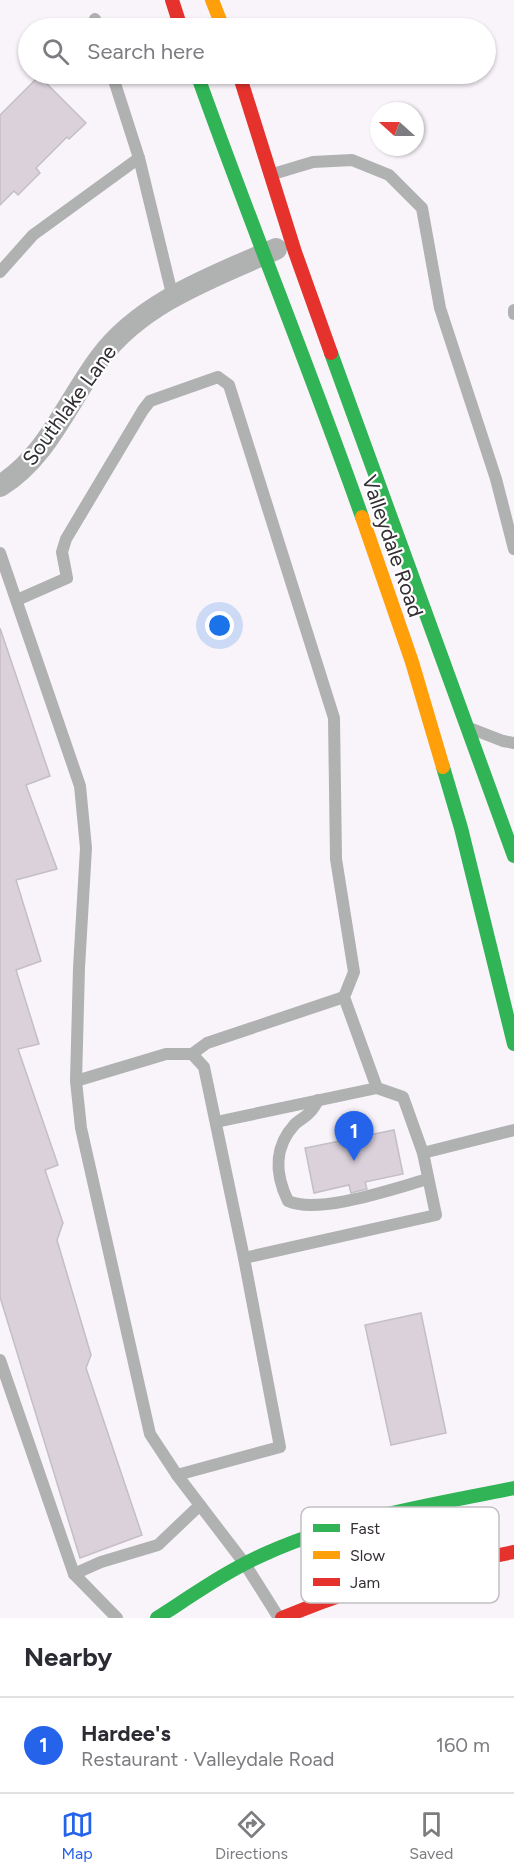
<!DOCTYPE html>
<html lang="en">
<head>
<meta charset="utf-8">
<style>
	:root { --surface:#fff; --page:#f2f2f3; --text:#2b2b33; --muted:#7c7c81; --line:#e1e1e2; --accent:#2563eb }
	body { margin:0; font-family:Figtree,sans-serif; background:var(--page); color:var(--text) }
	.compass { position:absolute; left:370px; top:102px; width:54px; height:54px; border-radius:50%; background:var(--surface); box-shadow:0 2px 4px #0004; rotate:291deg }
	.you { position:absolute; left:220px; top:626px; width:21px; height:21px; margin:-15px; border:4px solid #fff; border-radius:50%; background:#1a73e8; box-shadow:0 0 0 9px #1a73e833 }
	.badge { display:grid; place-items:center; width:39px; height:39px; border-radius:50%; background:var(--accent); color:#fff; font-size:20px; font-weight:700 }
	.pin { position:absolute; translate:-50% -50px; filter:drop-shadow(0 2px 3px #0008) }
	.pin::after { content:''; position:absolute; top:32px; width:21px; height:18px; background:inherit; clip-path:polygon(0 0,100% 0,50% 100%) }
	.list { margin:0; padding:0; list-style:none }
	h2 { display:flex; justify-content:space-between; align-items:center; height:78px; margin:0; padding:0 24px; font-size:26px }
	h2 small { font-size:20px; font-weight:400; color:var(--muted) }
	.list li { display:grid; grid-template-columns:39px 1fr auto; gap:18px; align-items:center; box-sizing:border-box; height:96px; padding:0 24px; border-top:2px solid var(--line) }
	.list b { display:block; font-size:22px; white-space:nowrap }
	.list p { margin:0; font-size:20px; white-space:nowrap; color:var(--muted) }
	.list em { font-size:20px; font-style:normal; color:var(--muted) }
	.icon { flex:none; width:33px; height:33px; fill:none; stroke:currentColor; stroke-width:2; stroke-linecap:round; stroke-linejoin:round }
	.map { position:relative; flex:none; width:514px; height:1618px; overflow:hidden }
	.search { position:absolute; background:var(--surface); box-shadow:0 2px 4px #0004; left:18px; right:18px; top:18px; height:66px; display:flex; align-items:center; gap:15px; box-sizing:border-box; padding:0 21px; border-radius:33px; color:var(--muted); font-size:22px }
	.sheet { height:174px; background:var(--surface) }
	nav { display:flex; justify-content:space-around; align-items:center; box-sizing:border-box; height:84px; border-top:2px solid var(--line); background:var(--surface); font-size:16px; color:var(--muted) }
	nav a { display:grid; justify-items:center; gap:3px }
	nav .on { color:var(--accent) }
	.map>svg:first-child { display:block }
</style>
</head>
<body>
<div class="map">
<svg width="514" height="1618" viewBox="0 0 514 1618">
	<rect width="100%" height="100%" fill="#f9f4fa"/>
	<!-- building -->
	<g fill="#dad1db" stroke="#c4bfc4" stroke-width="1.5">
		<path d="M 39,76 L 86,123 L 69,139 L 67,137 L 36,168 L 40,173 L 18,195 L 14,191 L 0,205 L 0,115 Z"/>
		<path d="M 0,628 L 50,776 L 26,785 L 57,869 L 16,880 L 41,961 L 16,970 L 39,1044 L 18,1049 L 58,1165 L 45,1170 L 63,1223 L 57,1240 L 91,1355 L 86,1368 L 142,1535 L 80,1558 L 0,1297 Z"/>
		<path d="M 394,1130 L 403,1174 L 365,1182 L 367,1189 L 351,1193 L 349,1185 L 314,1193 L 305,1148 Z"/>
		<path d="M 421,1313 L 446,1433 L 391,1445 L 365,1325 Z"/>
	</g>
	<g fill="none" stroke-linecap="round" stroke-linejoin="round">
		<!-- lane -->
		<g stroke="#b0b1b1" stroke-width="12">
			<path d="M 95,19 L 98,28"/>
			<path d="M 139,158 L 173,298"/>
			<path d="M 273,174 L 313,162 L 352,160 L 389,175 L 422,208 L 440,308 L 496,479 L 514,549"/>
			<path d="M 0,272 L 33,235 L 139,158 L 112,74"/>
			<path d="M 514,310 L 514,314"/>
			<path d="M 0,553 L 80,786 L 86,848 L 79,968 L 76,1081 L 81,1128 L 150,1434 L 177,1475 L 245,1564 L 279,1618"/>
			<path d="M 17,600 L 67,578 L 62,552 L 66,539 L 143,410 L 150,401 L 218,377 L 229,385 L 334,718 L 336,859 L 354,972 L 344,997 L 377,1088 L 403,1097 L 423,1153"/>
			<path d="M 472,729 L 503,741 L 514,743"/>
			<path d="M 192,1054 L 207,1043 L 344,997"/>
			<path d="M 76,1081 L 166,1054 L 192,1054 L 204,1067 L 244,1258"/>
			<path d="M 318,1100 C 316,1104 313,1109 310,1112 C 306,1117 299,1120 295,1124 C 273,1148 275,1174 288,1201 C 319,1215 395,1188 428,1179"/>
			<path d="M 216,1122 L 377,1088"/>
			<path d="M 0,1360 L 74,1574 L 117,1618"/>
			<path d="M 177,1475 L 280,1447 L 244,1258 L 436,1215 L 423,1153 L 514,1130"/>
			<path d="M 74,1574 L 101,1562 L 158,1545 L 200,1505"/>
		</g>
		<!-- street -->
		<path stroke="#b0b1b1" stroke-width="22" d="M 0,486 C 48,456 67,402 100,358 C 141,302 215,276 276,249"/>
		<!-- fast -->
		<g stroke="#30b455" stroke-width="14">
			<path d="M 197,74 C 250,223 310,369 362,517"/>
			<path d="M 331,353 L 514,856"/>
			<path d="M 443,767 L 461,828 L 514,1044"/>
			<path d="M 157,1618 C 193,1595 228,1570 267,1553 C 345,1518 431,1505 514,1488"/>
		</g>
		<!-- slow -->
		<g stroke="#ff9f0a" stroke-width="14">
			<path d="M 212,0 L 223,28"/>
			<path d="M 362,517 L 412,662 L 443,767"/>
		</g>
		<!-- jam -->
		<g stroke="#e5322d" stroke-width="14">
			<path d="M 172,0 L 181,28"/>
			<path d="M 239,74 L 295,252 L 331,353"/>
			<path d="M 282,1618 C 357,1586 434,1567 514,1552"/>
		</g>
	</g>
	<g text-anchor="middle" dominant-baseline="central" stroke-width="4.5" stroke-linejoin="round" paint-order="stroke">
		<!-- street labels -->
		<g font-size="21" fill="#332e34" stroke="#fff">
			<text transform="translate(69 405) rotate(-54)">Southlake Lane</text>
			<text transform="translate(393 546) rotate(71)">Valleydale Road</text>
		</g>
	</g>
	<!-- legend -->
	<rect x="301" y="1507" width="198" height="96" rx="9" fill="#fff" stroke="#c2c0c2" stroke-width="1.5"/>
	<rect x="313" y="1524" width="27" height="8" fill="#30b455"/>
	<rect x="313" y="1551" width="27" height="8" fill="#ff9f0a"/>
	<rect x="313" y="1578" width="27" height="8" fill="#e5322d"/>
	<g font-size="16" fill="#332e34">
		<text x="350" y="1534">Fast</text>
		<text x="350" y="1561">Slow</text>
		<text x="350" y="1588">Jam</text>
	</g>
</svg>
<svg class="compass" viewBox="-18 -18 36 36"><path d="M0-13l5 13h-10z" fill="#e53935"/><path d="M0 13l5-13h-10z" fill="#7c7c81"/></svg>
<div class="you"></div>
<div class="pin badge" style="left:354px;top:1161px">1</div>
<div class="search"><svg class="icon" aria-label="search" viewBox="0 0 24 24"><circle cx="10" cy="10" r="6"/><path d="M15 15l6 6"/></svg>Search here</div>
</div>
<section class="sheet">
<h2>Nearby<small></small></h2>
<ul class="list">
<li><span class="badge">1</span><div><b>Hardee's</b><p>Restaurant · Valleydale Road</p></div><em>160 m</em></li>
</ul>
</section>
<nav>
<a class="on"><svg class="icon" aria-label="map" viewBox="0 0 24 24"><path d="M3 6l6-2 6 2 6-2v14l-6 2-6-2-6 2zM9 4v14M15 6v14"/></svg>Map</a>
<a><svg class="icon" aria-label="directions" viewBox="0 0 24 24"><path d="M12 3l9 9-9 9-9-9zM9 14v-3h6M13 9l2 2-2 2"/></svg>Directions</a>
<a><svg class="icon" aria-label="saved" viewBox="0 0 24 24"><path d="M7 4h10v16l-5-4-5 4z"/></svg>Saved</a>
</nav>
</body>
</html>
